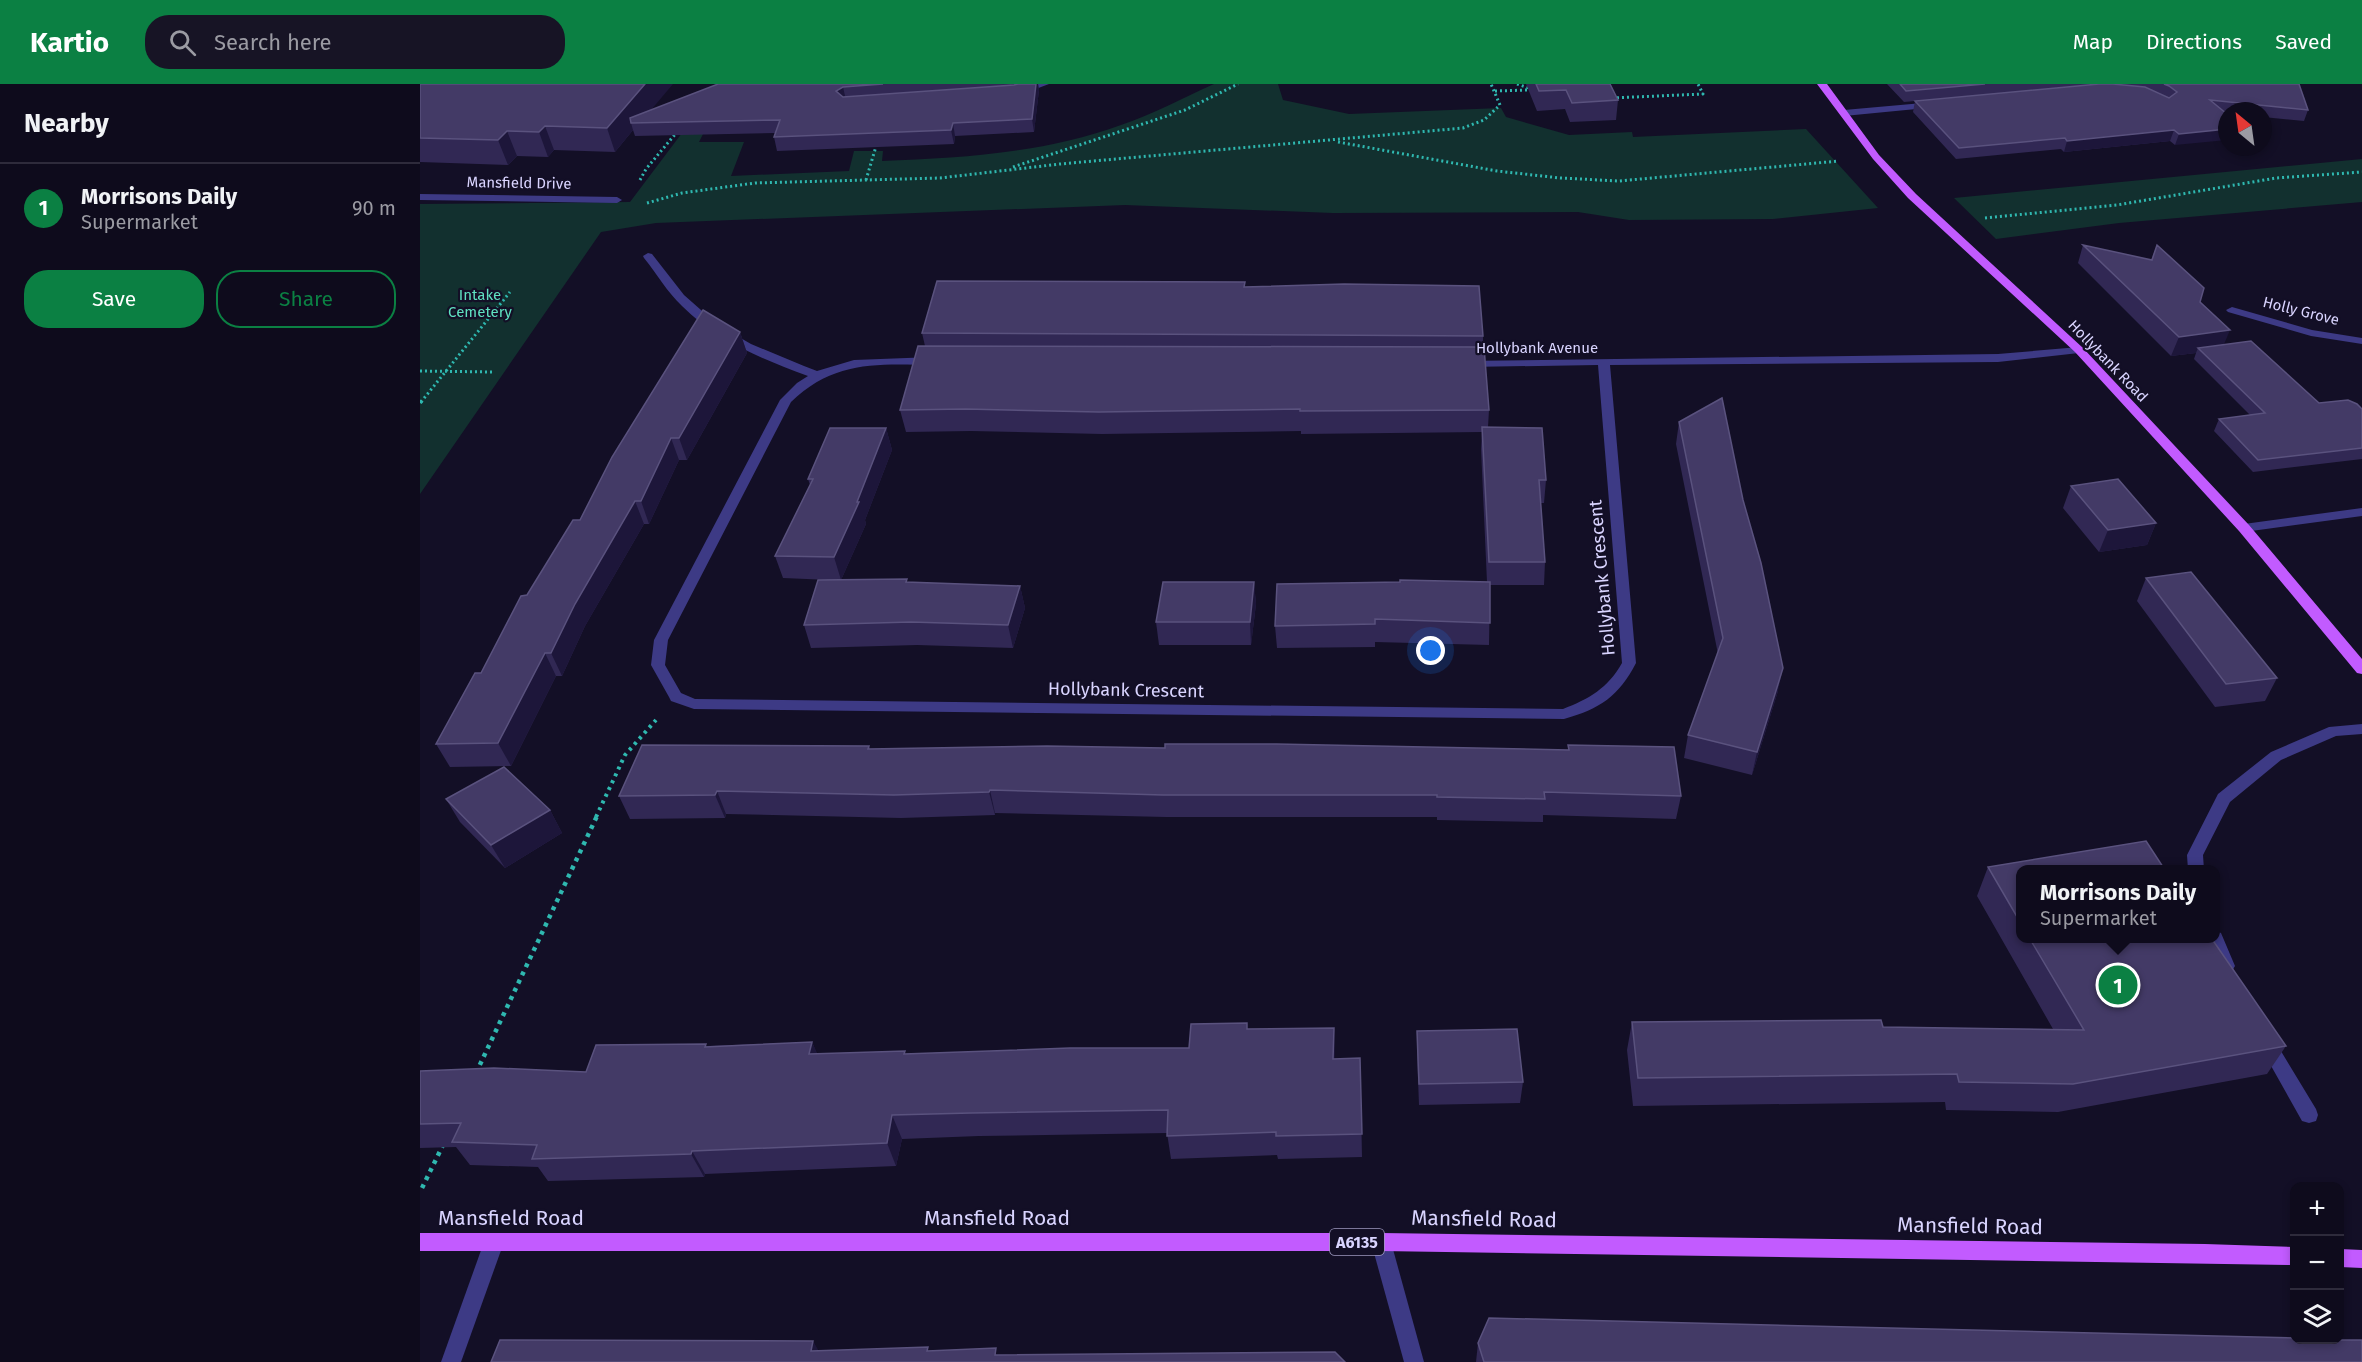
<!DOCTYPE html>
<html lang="en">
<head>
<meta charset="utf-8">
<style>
	:root { --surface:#0e0b1c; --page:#171425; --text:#f1f3f6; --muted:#9b9ba3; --line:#2e2b3b; --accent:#0b8043 }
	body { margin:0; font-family:"Fira Sans",sans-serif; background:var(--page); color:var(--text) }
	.controls { position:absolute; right:18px; bottom:18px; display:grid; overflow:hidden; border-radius:12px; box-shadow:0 3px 9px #0003 }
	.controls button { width:54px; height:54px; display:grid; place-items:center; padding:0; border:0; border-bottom:2px solid var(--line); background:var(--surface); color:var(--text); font:30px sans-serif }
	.compass { position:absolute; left:1798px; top:18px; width:54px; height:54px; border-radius:50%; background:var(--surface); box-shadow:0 3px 9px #0003; rotate:331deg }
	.you { position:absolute; left:1011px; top:567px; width:21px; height:21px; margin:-15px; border:4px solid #fff; border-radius:50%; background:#1a73e8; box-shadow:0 0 0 9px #1a73e833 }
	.badge { display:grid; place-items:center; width:39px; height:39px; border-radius:50%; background:var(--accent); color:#fff; font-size:20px; font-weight:700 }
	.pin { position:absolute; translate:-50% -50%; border:3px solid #fff; box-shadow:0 2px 6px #0006 }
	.popup { position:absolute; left:1596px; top:781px; width:204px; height:78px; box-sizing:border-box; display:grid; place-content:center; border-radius:12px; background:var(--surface); filter:drop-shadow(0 2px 4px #0005); font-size:20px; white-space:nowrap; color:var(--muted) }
	.popup b { font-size:22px; color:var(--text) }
	.popup::after { content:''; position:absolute; left:50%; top:100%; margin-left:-12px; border:12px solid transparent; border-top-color:var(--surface) }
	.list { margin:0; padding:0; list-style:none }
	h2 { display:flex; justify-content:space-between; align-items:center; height:78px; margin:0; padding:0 24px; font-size:26px }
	h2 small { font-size:20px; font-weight:400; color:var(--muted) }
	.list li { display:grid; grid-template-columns:39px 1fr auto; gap:18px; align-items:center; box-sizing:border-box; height:90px; padding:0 24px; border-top:2px solid var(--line) }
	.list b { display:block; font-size:22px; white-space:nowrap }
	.list p { margin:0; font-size:20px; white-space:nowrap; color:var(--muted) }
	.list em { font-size:20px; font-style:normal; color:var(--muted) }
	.actions { display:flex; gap:12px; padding:18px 24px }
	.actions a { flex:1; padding:14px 0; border:2px solid var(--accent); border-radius:24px; text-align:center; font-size:21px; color:var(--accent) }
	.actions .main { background:var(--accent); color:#fff }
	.icon { flex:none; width:33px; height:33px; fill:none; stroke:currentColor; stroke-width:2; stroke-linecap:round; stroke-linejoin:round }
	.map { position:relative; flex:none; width:1942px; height:1278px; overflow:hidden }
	header { display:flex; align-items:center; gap:36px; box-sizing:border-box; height:84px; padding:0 30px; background:var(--accent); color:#fff }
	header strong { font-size:28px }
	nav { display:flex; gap:33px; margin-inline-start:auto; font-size:21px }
	.search { width:420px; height:54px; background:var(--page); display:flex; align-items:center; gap:15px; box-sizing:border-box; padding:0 21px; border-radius:24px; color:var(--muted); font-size:22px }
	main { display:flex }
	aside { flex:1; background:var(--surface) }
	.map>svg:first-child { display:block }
</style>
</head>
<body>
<header>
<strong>Kartio</strong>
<div class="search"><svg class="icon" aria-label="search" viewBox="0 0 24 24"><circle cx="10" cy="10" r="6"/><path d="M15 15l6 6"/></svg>Search here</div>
<nav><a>Map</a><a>Directions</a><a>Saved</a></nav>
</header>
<main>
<aside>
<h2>Nearby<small></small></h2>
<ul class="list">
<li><span class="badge">1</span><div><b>Morrisons Daily</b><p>Supermarket</p></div><em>90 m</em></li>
</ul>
<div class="actions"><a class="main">Save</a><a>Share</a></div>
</aside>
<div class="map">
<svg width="1942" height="1278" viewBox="0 0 1942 1278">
	<rect width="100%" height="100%" fill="#130f26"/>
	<!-- green -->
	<g fill="#12302f">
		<path d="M 794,0 L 858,0 L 863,16 L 929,30 L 1081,24 L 1086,33 L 1149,51 L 1212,48 L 1213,53 L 1386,45 L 1458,124 L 1353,135 L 1209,136 L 1158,128 L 913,129 L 705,121 L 236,139 L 181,148 L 0,410 L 0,120 L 210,118 L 265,45 L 286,44 L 279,58 L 324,58 L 311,92 L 429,87 L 434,67 L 463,67 L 462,77 C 543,74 624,69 701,41 C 733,30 763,14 794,0 Z"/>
		<path d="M 1942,75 L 1942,118 L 1699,139 L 1576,155 L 1534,114 Z"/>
	</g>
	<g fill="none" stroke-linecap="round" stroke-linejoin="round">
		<!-- path-far2 -->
		<g stroke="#2fb8b0" stroke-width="3" stroke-dasharray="2 3" stroke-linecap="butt">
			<path d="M 1097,0 L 1112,5"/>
			<path d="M 1075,7 L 1109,6"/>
			<path d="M 1192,14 L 1283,10 L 1278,0"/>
			<path d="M 918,58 L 1077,87 L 1140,94 L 1199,97 L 1419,77"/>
			<path d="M 593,83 L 765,26 L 818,0"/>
			<path d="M 220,96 L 226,85 L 257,48"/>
			<path d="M 446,96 L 457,59"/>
			<path d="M 227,119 L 262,109 L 335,99 L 520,94 L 640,80 L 1043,44 L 1064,36 L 1080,21 L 1071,0"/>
			<path d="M 1565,134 L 1697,121 L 1856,94 L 1942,88"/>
			<path d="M 0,287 L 74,288"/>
			<path d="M 1,318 L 90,208"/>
		</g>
		<!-- path-far1 -->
		<g stroke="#2fb8b0" stroke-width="4" stroke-dasharray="3 4.5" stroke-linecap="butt">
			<path d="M 0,319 L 2,316"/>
			<path d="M 176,733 L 205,671 L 236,636"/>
		</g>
		<!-- path -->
		<g stroke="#2fb8b0" stroke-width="4.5" stroke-dasharray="4 5" stroke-linecap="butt">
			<path d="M 56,989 L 177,732"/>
			<path d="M 2,1104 L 23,1061"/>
		</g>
		<!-- minor -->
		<g fill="#3d3a85" fill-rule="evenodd">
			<path d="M 615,0 L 629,0 L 600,11 L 595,8 Z"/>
			<path d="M 1514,18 L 1517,19 L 1517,23 L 1424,32 L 1419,29 L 1424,26 Z"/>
			<path d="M 0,110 L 197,113 L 202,116 L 197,119 L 0,116 Z"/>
			<path d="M 228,169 L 232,170 L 264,211 L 298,241 L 331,260 L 384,282 L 397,287 L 434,276 L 513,273 L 519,277 L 513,281 C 458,280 414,276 371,318 L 248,556 L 245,581 L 261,609 L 275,615 L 1143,625 C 1169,615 1188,604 1202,579 L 1178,281 L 1047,283 L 1043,281 L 1043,277 L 1578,270 L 1659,263 L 1665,266 L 1659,269 L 1578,278 L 1190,281 L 1216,579 C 1199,612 1180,625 1144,635 L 274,625 L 251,617 L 249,613 L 231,581 L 234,556 L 360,316 L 377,299 L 388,292 C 342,275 297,257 262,222 C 247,208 237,190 224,174 L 223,172 Z"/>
			<path d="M 1812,223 L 1892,246 L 1942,254 L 1942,260 L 1891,252 L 1808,228 L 1806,226 Z"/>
			<path d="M 1942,424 L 1942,432 L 1824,448 L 1817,444 L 1824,440 Z"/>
			<path d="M 1942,640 L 1942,650 L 1916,652 L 1861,676 L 1810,718 L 1783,771 L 1784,786 L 1768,786 L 1767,771 L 1798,710 L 1851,668 L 1909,643 Z"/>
			<path d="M 1796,847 L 1801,849 L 1815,882 L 1812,887 L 1806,889 L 1800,887 L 1787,854 L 1796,854 Z"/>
			<path d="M 1847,951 L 1853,954 L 1896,1025 L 1898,1031 L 1896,1037 L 1889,1039 L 1882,1037 L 1841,964 L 1838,959 L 1841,954 Z"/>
			<path d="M 74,1149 L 81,1152 L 84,1158 L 41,1278 L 21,1278 L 64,1158 L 67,1152 Z"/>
			<path d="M 961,1149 L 968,1152 L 971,1158 L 1004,1278 L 984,1278 L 951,1158 L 954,1152 Z"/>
		</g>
		<!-- major -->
		<g fill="#c25bff" fill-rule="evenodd">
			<path d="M 1397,0 L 1407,0 L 1459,71 L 1496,110 L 1663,264 L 1829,441 L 1942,575 L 1942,590 L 1937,589 L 1819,447 L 1655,268 L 1488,114 L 1453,75 Z"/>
			<path d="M 0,1149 L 961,1149 L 1785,1160 L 1874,1163 L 1874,1181 L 961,1167 L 0,1167 Z"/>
			<path d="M 1920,1165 L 1942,1166 L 1942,1184 L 1920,1183 Z"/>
		</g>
	</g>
	<!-- wall -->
	<g fill="#312854">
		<path d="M 0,0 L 231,26 L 298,0 L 618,0 L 619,6 L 614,48 L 535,52 L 534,60 L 357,67 L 354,53 L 355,49 L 215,52 L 213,46 L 195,68 L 134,66 L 128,73 L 97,72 L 88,81 L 0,78 Z"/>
		<path d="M 1106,0 L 1190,0 L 1198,16 L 1196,36 L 1150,38 L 1145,25 L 1117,27 Z"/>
		<path d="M 1467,0 L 1879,0 L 1888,26 L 1884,37 L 1843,33 L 1843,27 L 1807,27 L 1807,29 L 1755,61 L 1750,57 L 1644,68 L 1641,65 L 1536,75 L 1493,28 L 1495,17 L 1484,18 Z"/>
		<path d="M 1663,161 L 1731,176 L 1737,161 L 1780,218 L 1804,260 L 1899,319 L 1942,325 L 1942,375 L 1833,388 L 1794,347 L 1799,335 L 1830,331 L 1774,275 L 1776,269 L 1751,272 L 1658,179 Z"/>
		<path d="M 825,198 L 825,203 L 1063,252 L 1063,263 L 1069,326 L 1068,343 L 1126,396 L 1124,419 L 1121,419 L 1125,478 L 1124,501 L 1070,501 L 1069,561 L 955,558 L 955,563 L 857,564 L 855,542 L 1067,498 L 1061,365 L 1062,348 L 881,350 L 881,347 L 682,350 L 551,347 L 486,348 L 480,326 L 505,262 L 502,249 Z"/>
		<path d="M 320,248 L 327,269 L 267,376 L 259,376 L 229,440 L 224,440 L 165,542 L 142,592 L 136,592 L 91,682 L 30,683 L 16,660 L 61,589 L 107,511 Z"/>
		<path d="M 1259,338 L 1358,607 L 1332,691 L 1264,674 L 1268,651 L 1298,570 L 1256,360 Z"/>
		<path d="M 466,344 L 472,366 L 445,436 L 446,440 L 421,496 L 600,502 L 605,524 L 593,564 L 497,561 L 391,564 L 384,541 L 410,496 L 363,494 L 355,472 L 390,401 L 388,395 Z"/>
		<path d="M 1651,402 L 1736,439 L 1727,461 L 1679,468 L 1643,424 Z"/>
		<path d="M 1726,494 L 1857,594 L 1845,617 L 1795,623 L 1717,517 Z"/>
		<path d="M 834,498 L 836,520 L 831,561 L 739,561 L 736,538 Z"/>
		<path d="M 1148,661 L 1261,712 L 1256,735 L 1123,731 L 1123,738 L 1017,736 L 1017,733 L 746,733 L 575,729 L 575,731 L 481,734 L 306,730 L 305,734 L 210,735 L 199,712 L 449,662 L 450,665 L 745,664 L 1148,666 Z"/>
		<path d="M 26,715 L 130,726 L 142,749 L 85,784 L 40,738 Z"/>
		<path d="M 1568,783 L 1600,786 L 1600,855 L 1792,855 L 1866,962 L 1847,990 L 1638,1028 L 1526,1026 L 1525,1018 L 1213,1022 L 1207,966 L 1212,938 L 1463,943 L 1633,945 L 1557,812 Z"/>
		<path d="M 828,945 L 915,975 L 940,974 L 942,1073 L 858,1075 L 857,1071 L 751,1075 L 747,1049 L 559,1052 L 482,1055 L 476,1082 L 285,1090 L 284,1093 L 128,1097 L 118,1083 L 50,1081 L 36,1063 L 0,1064 L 0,987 L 166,988 L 287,962 L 392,958 L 397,970 L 486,970 L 769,964 Z"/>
		<path d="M 997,947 L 1103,998 L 1100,1019 L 999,1021 L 997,969 Z"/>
		<path d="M 1058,1259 L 1942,1278 L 1056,1278 Z"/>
	</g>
	<!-- shaded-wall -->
	<g fill="#1d163a">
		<path d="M 225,0 L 253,0 L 220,39 L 211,39 L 213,46 L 195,68 L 187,44 Z"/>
		<path d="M 616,0 L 618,0 L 619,6 L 614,48 L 612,35 Z"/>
		<path d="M 423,3 L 426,16 L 416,7 Z"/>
		<path d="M 533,39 L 535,52 L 534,60 L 531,46 Z"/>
		<path d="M 125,42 L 134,66 L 128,73 L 119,48 Z"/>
		<path d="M 1807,45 L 1807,56 L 1755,61 L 1759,50 Z"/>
		<path d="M 1754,46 L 1750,57 L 1644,68 L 1647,57 Z"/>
		<path d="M 87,47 L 97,72 L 88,81 L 78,56 Z"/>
		<path d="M 1810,246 L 1802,265 L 1778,264 L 1776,269 L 1751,272 L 1759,253 Z"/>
		<path d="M 320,248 L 327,269 L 267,376 L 259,354 Z"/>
		<path d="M 466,344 L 472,366 L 445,436 L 446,440 L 421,496 L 414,473 Z"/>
		<path d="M 251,354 L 259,376 L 229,440 L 221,417 Z"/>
		<path d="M 215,417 L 224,440 L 165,542 L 142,592 L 131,569 L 155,520 Z"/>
		<path d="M 1736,439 L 1727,461 L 1679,468 L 1688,446 Z"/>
		<path d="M 834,498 L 836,520 L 831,561 L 830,538 Z"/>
		<path d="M 600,502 L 605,524 L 593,564 L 588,541 Z"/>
		<path d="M 125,569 L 136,592 L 91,682 L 78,659 Z"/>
		<path d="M 1363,584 L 1358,607 L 1332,691 L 1337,668 Z"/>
		<path d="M 570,706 L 575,729 L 575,731 L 569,708 Z"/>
		<path d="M 297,707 L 306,730 L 305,734 L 295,711 Z"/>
		<path d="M 130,726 L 142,749 L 85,784 L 71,761 Z"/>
		<path d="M 914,944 L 915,968 L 914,998 L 913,975 Z"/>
		<path d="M 392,958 L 403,982 L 389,970 Z"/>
		<path d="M 472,1031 L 482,1055 L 476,1082 L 467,1059 Z"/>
		<path d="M 272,1067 L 285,1090 L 284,1093 L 271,1070 Z"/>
		<path d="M 393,1257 L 404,1276 L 391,1267 Z"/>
	</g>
	<!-- building -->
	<g fill="#433a66" stroke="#5a527e" stroke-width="1.5">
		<path d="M 0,0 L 225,0 L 187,44 L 125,42 L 119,48 L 87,47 L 78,56 L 0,54 Z"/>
		<path d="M 298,0 L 463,0 L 423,3 L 416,7 L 423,13 L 594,1 L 598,0 L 616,0 L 612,35 L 533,39 L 531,46 L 354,53 L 360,36 L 211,39 L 210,34 Z"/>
		<path d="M 1116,0 L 1190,0 L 1198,16 L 1152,19 L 1146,6 L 1119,7 Z"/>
		<path d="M 1480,0 L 1565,0 L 1486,7 Z"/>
		<path d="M 1679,0 L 1693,0 L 1725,3 L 1749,14 L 1757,8 L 1749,2 L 1744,0 L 1879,0 L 1888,26 L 1790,16 L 1807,30 L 1807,45 L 1759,50 L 1754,46 L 1647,57 L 1645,54 L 1539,64 L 1495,17 Z"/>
		<path d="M 1663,161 L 1732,176 L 1737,161 L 1784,204 L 1780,218 L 1810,246 L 1759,253 Z"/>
		<path d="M 517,197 L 825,198 L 824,203 L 924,200 L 1059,202 L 1063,252 L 502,249 Z"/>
		<path d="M 283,226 L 320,248 L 259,354 L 251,354 L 221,417 L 215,417 L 155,520 L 131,569 L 125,569 L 78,659 L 16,660 L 55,589 L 61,589 L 101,512 L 107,511 L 153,436 L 160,436 L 192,373 Z"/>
		<path d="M 1831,257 L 1899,319 L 1928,316 L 1937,320 L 1942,325 L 1942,364 L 1838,376 L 1799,335 L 1845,329 L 1778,264 Z"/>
		<path d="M 498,262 L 1064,263 L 1069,326 L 880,327 L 880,325 L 679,328 L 546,325 L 480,326 Z"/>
		<path d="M 1302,314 L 1323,416 L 1341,479 L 1363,584 L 1337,668 L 1268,651 L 1303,554 L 1259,338 Z"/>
		<path d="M 1062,343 L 1122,344 L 1126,396 L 1119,396 L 1125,478 L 1069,478 Z"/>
		<path d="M 410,344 L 466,344 L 437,418 L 439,418 L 414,473 L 355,472 L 393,395 L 388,395 Z"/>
		<path d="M 1698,395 L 1736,439 L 1688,446 L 1651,402 Z"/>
		<path d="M 1771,488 L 1857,594 L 1806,600 L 1726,494 Z"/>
		<path d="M 487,495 L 486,498 L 600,502 L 588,541 L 491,538 L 384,541 L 398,496 Z"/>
		<path d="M 980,496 L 1070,498 L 1070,539 L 955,535 L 955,540 L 855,542 L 857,500 L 980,498 Z"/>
		<path d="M 743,498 L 834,498 L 830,538 L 736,538 Z"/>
		<path d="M 745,660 L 856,660 L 1149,666 L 1148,661 L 1254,663 L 1261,712 L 1124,708 L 1125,715 L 1017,713 L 1017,711 L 743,711 L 570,706 L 569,708 L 474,711 L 297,707 L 295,711 L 199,712 L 222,661 L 449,662 L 448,665 L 627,662 L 745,664 Z"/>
		<path d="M 84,683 L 130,726 L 71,761 L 26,715 Z"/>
		<path d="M 1726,757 L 1745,786 L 1600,786 L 1600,838 L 1568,783 Z"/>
		<path d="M 1610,855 L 1792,855 L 1866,962 L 1653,1000 L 1539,998 L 1537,990 L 1218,994 L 1212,938 L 1461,936 L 1463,943 L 1664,946 Z"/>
		<path d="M 827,939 L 827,945 L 914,944 L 913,975 L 940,974 L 942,1050 L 856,1052 L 856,1048 L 747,1052 L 748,1026 L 551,1029 L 472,1031 L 467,1059 L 272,1067 L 271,1070 L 112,1075 L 117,1061 L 32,1058 L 41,1039 L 0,1040 L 0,987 L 74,984 L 166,988 L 176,961 L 286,960 L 285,963 L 392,958 L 389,970 L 485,967 L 484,970 L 650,964 L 769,964 L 771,940 Z"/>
		<path d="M 1097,945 L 1103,998 L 999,1000 L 997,947 Z"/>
		<path d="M 1069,1234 L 1875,1254 L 1875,1256 L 1942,1256 L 1942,1278 L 1064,1278 L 1058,1259 Z"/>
		<path d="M 80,1256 L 393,1257 L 391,1267 L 508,1263 L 507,1267 L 576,1264 L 575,1271 L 915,1268 L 925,1278 L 71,1278 Z"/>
	</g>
	<g text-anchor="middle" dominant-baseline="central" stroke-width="4.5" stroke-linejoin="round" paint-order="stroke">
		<!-- far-street labels -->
		<g font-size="15" fill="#d9d4ff" stroke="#130f26">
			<text transform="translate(99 99) rotate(1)">Mansfield Drive</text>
			<text transform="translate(1881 227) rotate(14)">Holly Grove</text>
			<text x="1117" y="264">Hollybank Avenue</text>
			<text transform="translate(1688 277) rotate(46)">Hollybank Road</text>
		</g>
		<!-- far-park labels -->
		<g font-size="15" fill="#5fe0c0" stroke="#130f26">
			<text x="60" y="211">Intake<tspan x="60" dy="17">Cemetery</tspan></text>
		</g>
		<!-- shield labels -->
		<rect fill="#130f26" stroke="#9e99be" stroke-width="1.5" x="910" y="1145" width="54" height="26" rx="4.5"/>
		<g font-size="16" font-weight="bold" fill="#d9d4ff">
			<text x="937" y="1158">A6135</text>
		</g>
		<!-- street labels -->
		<g font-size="18" fill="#d9d4ff" stroke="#130f26">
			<text transform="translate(1182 494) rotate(-95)">Hollybank Crescent</text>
			<text transform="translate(706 606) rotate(1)">Hollybank Crescent</text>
		</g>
		<!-- near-street labels -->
		<g font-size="21" fill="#d9d4ff" stroke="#130f26">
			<text x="91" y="1134">Mansfield Road</text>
			<text x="577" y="1134">Mansfield Road</text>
			<text transform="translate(1064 1135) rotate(1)">Mansfield Road</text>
			<text transform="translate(1550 1142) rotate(1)">Mansfield Road</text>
		</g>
	</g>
</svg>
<div class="controls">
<button>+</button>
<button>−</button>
<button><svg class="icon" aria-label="layers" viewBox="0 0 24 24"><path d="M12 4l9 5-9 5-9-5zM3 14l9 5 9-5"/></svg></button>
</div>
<svg class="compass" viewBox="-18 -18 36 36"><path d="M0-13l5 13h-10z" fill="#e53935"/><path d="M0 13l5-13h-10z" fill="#9b9ba3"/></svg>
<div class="you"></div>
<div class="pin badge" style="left:1698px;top:901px">1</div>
<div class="popup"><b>Morrisons Daily</b>Supermarket</div>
</div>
</main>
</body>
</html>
